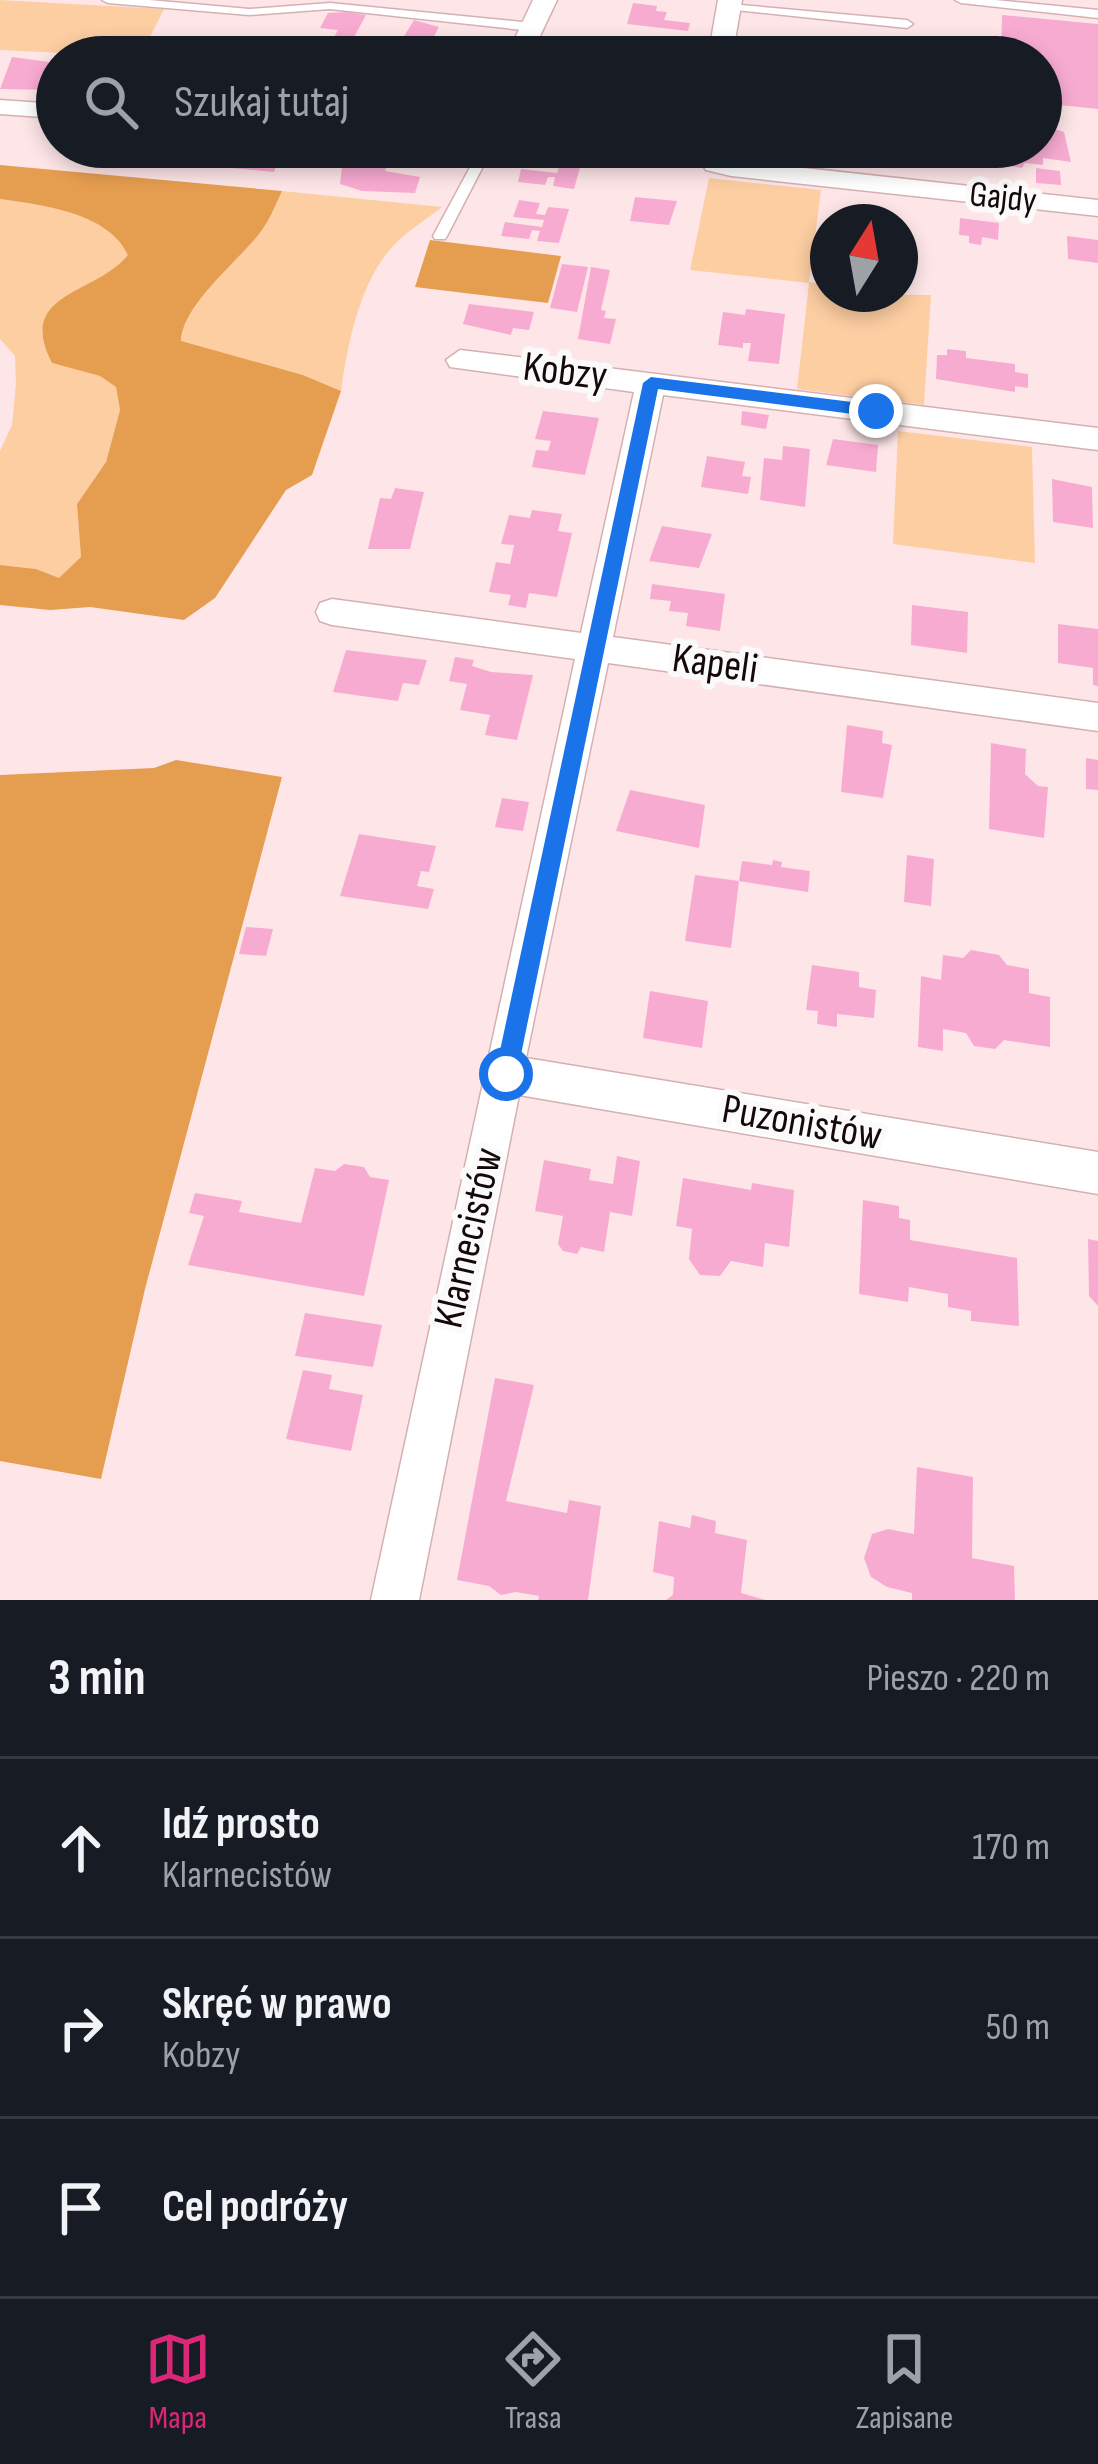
<!DOCTYPE html>
<html lang="pl">
<head>
<meta charset="utf-8">
<style>
	:root { --surface:#171b24; --page:#20242c; --text:#f1f3f6; --muted:#9ea1a6; --line:#363941; --accent:#db2777 }
	body { margin:0; font-family:"Sofia Sans Condensed",sans-serif; background:var(--page); color:var(--text) }
	.compass { position:absolute; left:810px; top:204px; width:108px; height:108px; border-radius:50%; background:var(--surface); box-shadow:0 6px 18px #0003; rotate:11deg }
	.stop { position:absolute; width:36px; height:36px; margin:-27px; border:9px solid #1a73e8; border-radius:50%; background:#fff }
	.stop.end { background:#1a73e8; border-color:#fff; box-shadow:0 3px 12px #0008 }
	.list { margin:0; padding:0; list-style:none }
	h2 { display:flex; justify-content:space-between; align-items:center; height:156px; margin:0; padding:0 48px; font-size:51px }
	h2 small { font-size:39px; font-weight:400; color:var(--muted) }
	.list li { display:grid; grid-template-columns:78px 1fr auto; gap:36px; align-items:center; box-sizing:border-box; height:180px; padding:0 48px; border-top:3px solid var(--line) }
	.list b { display:block; font-size:45px; white-space:nowrap }
	.list p { margin:0; font-size:39px; white-space:nowrap; color:var(--muted) }
	.list em { font-size:39px; font-style:normal; color:var(--muted) }
	.icon { flex:none; width:66px; height:66px; fill:none; stroke:currentColor; stroke-width:2; stroke-linecap:round; stroke-linejoin:round }
	.map { position:relative; flex:none; width:1098px; height:1600px; overflow:hidden }
	.search { position:absolute; background:var(--surface); box-shadow:0 6px 18px #0003; left:36px; right:36px; top:36px; height:132px; display:flex; align-items:center; gap:30px; box-sizing:border-box; padding:0 42px; border-radius:66px; color:var(--muted); font-size:45px }
	.sheet { height:696px; background:var(--surface) }
	nav { display:flex; justify-content:space-around; align-items:center; box-sizing:border-box; height:168px; border-top:3px solid var(--line); background:var(--surface); font-size:33px; color:var(--muted) }
	nav a { display:grid; justify-items:center; gap:6px }
	nav .on { color:var(--accent) }
	.map>svg:first-child { display:block }
</style>
</head>
<body>
<div class="map">
<svg width="1098" height="1600" viewBox="0 0 1098 1600">
	<rect width="100%" height="100%" fill="#fee6e8"/>
	<!-- green -->
	<g fill="#fdcea2">
		<path d="M 0,0 L 164,9 L 140,57 L 0,50 Z"/>
		<path d="M 709,178 L 821,190 L 809,282 L 828,285 L 828,294 L 931,295 L 924,405 L 797,389 L 809,283 L 690,270 Z"/>
		<path d="M 282,191 L 442,207 C 427,219 410,229 397,242 C 360,278 348,343 341,391 L 303,375 L 181,342 C 182,306 237,262 259,234 C 269,222 275,206 282,191 Z"/>
		<path d="M 0,199 C 43,205 109,213 129,255 C 95,295 15,293 52,363 L 100,376 L 116,387 L 120,410 L 106,462 L 77,504 L 81,557 L 59,579 L 36,569 L 0,565 L 0,451 L 12,425 L 16,384 L 15,356 L 0,339 Z"/>
		<path d="M 898,431 L 1032,447 L 1035,563 L 893,544 Z"/>
	</g>
	<!-- forest -->
	<g fill="#e59d50">
		<path d="M 0,165 L 282,191 C 275,206 269,222 259,234 C 237,262 182,306 181,341 L 303,375 L 341,391 L 312,475 L 286,490 L 215,598 L 184,620 L 90,607 L 50,610 L 0,605 L 0,565 L 36,569 L 59,578 L 81,557 L 77,504 L 106,462 L 120,410 L 116,387 L 100,376 L 52,363 C 15,292 96,295 128,255 C 109,213 43,205 0,199 Z"/>
		<path d="M 430,240 L 561,256 L 548,303 L 415,287 Z"/>
		<path d="M 176,760 L 282,777 L 145,1289 L 101,1479 L 0,1461 L 0,775 L 154,768 Z"/>
	</g>
	<!-- building -->
	<g fill="#f8abd1">
		<path d="M 633,3 L 657,6 L 656,11 L 667,12 L 664,20 L 690,23 L 688,31 L 627,24 Z"/>
		<path d="M 328,13 L 347,12 L 366,15 L 352,41 L 333,39 L 338,30 L 320,28 Z"/>
		<path d="M 1002,15 L 1098,24 L 1098,109 L 1041,103 L 1041,57 L 1001,57 Z"/>
		<path d="M 414,20 L 439,27 L 431,42 L 400,43 Z"/>
		<path d="M 819,37 L 841,39 L 843,57 L 774,56 L 777,41 L 818,47 Z"/>
		<path d="M 651,41 L 684,44 L 681,57 L 647,57 Z"/>
		<path d="M 867,43 L 972,54 L 972,57 L 870,57 Z"/>
		<path d="M 12,57 L 57,63 L 57,90 L 0,89 Z"/>
		<path d="M 1041,125 L 1064,132 L 1071,162 L 1043,158 L 1043,165 L 1025,163 L 1022,168 L 992,163 L 993,147 L 1041,147 Z"/>
		<path d="M 102,147 L 150,147 L 143,160 L 130,159 L 126,168 L 93,165 Z"/>
		<path d="M 241,147 L 261,147 L 283,149 L 274,172 L 232,168 Z"/>
		<path d="M 860,147 L 964,147 L 963,163 L 893,161 L 894,156 L 860,153 Z"/>
		<path d="M 534,148 L 555,151 L 552,162 L 560,163 L 562,154 L 583,157 L 574,189 L 553,186 L 555,177 L 548,177 L 545,185 L 518,182 L 521,169 L 557,173 L 559,167 L 529,165 Z"/>
		<path d="M 351,155 L 390,156 L 385,171 L 420,177 L 415,193 L 362,191 L 340,184 L 342,167 Z"/>
		<path d="M 1036,168 L 1060,171 L 1061,185 L 1036,183 Z"/>
		<path d="M 635,197 L 677,201 L 669,225 L 630,221 Z"/>
		<path d="M 519,200 L 540,203 L 536,214 L 545,215 L 548,207 L 569,209 L 559,243 L 537,241 L 540,231 L 532,230 L 529,239 L 501,236 L 505,222 L 542,227 L 544,220 L 513,217 Z"/>
		<path d="M 960,218 L 999,223 L 998,240 L 982,237 L 981,245 L 969,243 L 969,236 L 959,235 Z"/>
		<path d="M 1067,236 L 1098,240 L 1098,263 L 1068,259 Z"/>
		<path d="M 562,264 L 588,267 L 577,312 L 550,308 Z"/>
		<path d="M 591,267 L 610,270 L 601,310 L 606,311 L 604,318 L 616,319 L 610,344 L 578,339 Z"/>
		<path d="M 469,304 L 534,312 L 529,330 L 513,328 L 511,335 L 463,324 Z"/>
		<path d="M 746,309 L 785,314 L 779,364 L 748,361 L 751,343 L 743,343 L 743,348 L 718,345 L 723,312 L 745,315 Z"/>
		<path d="M 947,349 L 966,351 L 966,358 L 1015,364 L 1015,372 L 1028,374 L 1028,388 L 1015,386 L 1015,392 L 936,379 L 937,355 L 947,355 Z"/>
		<path d="M 543,411 L 599,418 L 585,475 L 532,467 L 536,450 L 548,451 L 551,441 L 535,439 Z"/>
		<path d="M 742,411 L 769,415 L 766,429 L 741,425 Z"/>
		<path d="M 833,439 L 878,445 L 876,472 L 826,465 Z"/>
		<path d="M 783,446 L 810,449 L 805,507 L 760,500 L 764,458 L 782,460 Z"/>
		<path d="M 707,456 L 745,462 L 742,476 L 751,477 L 748,494 L 701,487 Z"/>
		<path d="M 1052,479 L 1092,487 L 1093,528 L 1053,522 Z"/>
		<path d="M 395,488 L 424,492 L 410,549 L 368,549 L 380,498 L 391,499 Z"/>
		<path d="M 532,510 L 562,514 L 558,531 L 572,533 L 557,597 L 529,593 L 526,608 L 508,605 L 511,595 L 489,592 L 496,562 L 510,564 L 512,555 L 514,545 L 501,544 L 509,515 L 530,518 Z"/>
		<path d="M 662,526 L 712,534 L 699,568 L 649,561 Z"/>
		<path d="M 652,584 L 725,594 L 720,631 L 686,626 L 688,613 L 669,611 L 671,601 L 650,599 Z"/>
		<path d="M 912,605 L 968,612 L 967,653 L 911,645 Z"/>
		<path d="M 1058,624 L 1098,629 L 1098,686 L 1093,685 L 1093,668 L 1058,663 Z"/>
		<path d="M 346,650 L 427,660 L 419,685 L 403,683 L 398,701 L 333,692 Z"/>
		<path d="M 455,657 L 474,660 L 472,666 L 491,672 L 533,675 L 517,740 L 485,735 L 490,715 L 460,710 L 467,684 L 449,681 Z"/>
		<path d="M 847,725 L 883,731 L 882,743 L 892,745 L 883,798 L 841,792 Z"/>
		<path d="M 991,743 L 1026,749 L 1025,774 L 1038,786 L 1048,787 L 1044,838 L 989,829 Z"/>
		<path d="M 1086,758 L 1098,760 L 1098,790 L 1086,789 Z"/>
		<path d="M 630,790 L 705,805 L 699,848 L 616,831 Z"/>
		<path d="M 502,798 L 529,802 L 523,831 L 495,827 Z"/>
		<path d="M 359,834 L 436,846 L 429,872 L 421,871 L 417,886 L 434,889 L 428,909 L 340,896 Z"/>
		<path d="M 907,855 L 934,859 L 931,906 L 904,902 Z"/>
		<path d="M 773,860 L 782,862 L 781,867 L 810,871 L 808,892 L 739,881 L 742,861 L 772,865 Z"/>
		<path d="M 695,875 L 739,881 L 731,948 L 685,941 Z"/>
		<path d="M 246,927 L 273,929 L 266,956 L 239,954 Z"/>
		<path d="M 971,950 L 999,955 L 1007,965 L 1029,969 L 1029,993 L 1050,997 L 1050,1047 L 1004,1040 L 995,1049 L 974,1046 L 966,1033 L 943,1029 L 943,1051 L 918,1047 L 921,976 L 941,980 L 943,955 L 963,958 Z"/>
		<path d="M 812,965 L 859,972 L 859,987 L 876,990 L 874,1018 L 837,1014 L 837,1027 L 817,1024 L 818,1011 L 806,1010 Z"/>
		<path d="M 650,991 L 708,1001 L 702,1048 L 643,1038 Z"/>
		<path d="M 617,1156 L 640,1161 L 632,1216 L 610,1212 L 604,1252 L 581,1247 L 577,1254 L 563,1251 L 558,1244 L 563,1216 L 535,1211 L 544,1160 L 591,1169 L 589,1180 L 613,1184 Z"/>
		<path d="M 344,1164 L 364,1167 L 370,1177 L 389,1180 L 364,1296 L 188,1265 L 204,1216 L 189,1213 L 195,1193 L 242,1201 L 239,1212 L 301,1223 L 315,1168 L 335,1171 Z"/>
		<path d="M 683,1178 L 751,1190 L 752,1183 L 794,1190 L 789,1247 L 765,1243 L 763,1267 L 731,1261 L 720,1276 L 700,1275 L 689,1259 L 692,1229 L 676,1226 Z"/>
		<path d="M 863,1200 L 899,1206 L 899,1218 L 910,1220 L 910,1240 L 1017,1258 L 1019,1326 L 971,1321 L 971,1311 L 948,1307 L 948,1294 L 909,1287 L 908,1302 L 859,1294 Z"/>
		<path d="M 1088,1239 L 1098,1241 L 1098,1306 L 1089,1296 Z"/>
		<path d="M 305,1313 L 382,1325 L 373,1367 L 295,1356 Z"/>
		<path d="M 303,1370 L 332,1375 L 329,1389 L 363,1395 L 351,1451 L 286,1439 Z"/>
		<path d="M 495,1378 L 534,1385 L 506,1501 L 567,1513 L 569,1500 L 601,1506 L 588,1600 L 538,1600 L 539,1596 L 516,1592 L 501,1595 L 489,1586 L 457,1580 Z"/>
		<path d="M 917,1467 L 973,1477 L 972,1558 L 1014,1566 L 1015,1600 L 912,1600 L 912,1593 L 887,1587 L 871,1577 L 864,1558 L 872,1534 L 888,1529 L 914,1534 Z"/>
		<path d="M 692,1515 L 716,1521 L 715,1533 L 747,1540 L 741,1593 L 766,1600 L 666,1600 L 673,1595 L 674,1577 L 653,1572 L 659,1521 L 690,1528 Z"/>
	</g>
	<g fill="none" stroke-linecap="round" stroke-linejoin="round">
		<defs>
			<g id="lane">
				<path d="M 102,0 L 149,0 L 249,9 L 330,3 L 532,23 L 538,27 L 532,31 L 330,9 L 249,15 L 108,3 Z"/>
				<path d="M 955,0 L 995,0 L 1098,10 L 1098,18 L 961,3 Z"/>
				<path d="M 730,4 L 907,20 L 913,24 L 907,28 L 726,9 L 724,7 Z"/>
				<path d="M 481,147 L 493,147 L 447,236 L 445,239 L 435,239 L 433,236 Z"/>
			</g>
			<g id="street">
				<path d="M 533,0 L 557,0 L 530,57 L 506,57 Z"/>
				<path d="M 718,0 L 742,0 L 732,57 L 708,57 Z"/>
				<path d="M 0,100 L 57,104 L 57,118 L 0,114 Z"/>
				<path d="M 689,147 L 715,147 L 731,160 L 1098,200 L 1098,216 L 731,176 L 706,170 Z"/>
				<path d="M 460,350 L 1098,428 L 1098,450 L 663,395 L 613,637 L 1098,703 L 1098,731 L 608,663 L 526,1058 L 1098,1152 L 1098,1194 L 519,1095 L 419,1600 L 371,1600 L 575,659 L 332,625 L 320,621 L 316,612 L 320,603 L 332,599 L 581,633 L 634,392 L 450,367 L 446,360 Z"/>
			</g>
		</defs>
		<!-- lane casing -->
		<use href="#lane" stroke="#d5b0b2" stroke-width="3"/>
		<!-- street casing -->
		<use href="#street" stroke="#d5b0b2" stroke-width="3"/>
		<!-- lane -->
		<use href="#lane" fill="#fff" fill-rule="evenodd"/>
		<!-- street -->
		<use href="#street" fill="#fff" fill-rule="evenodd"/>
	</g>
	<!-- route -->
	<path fill="#1a73e8" d="M 651,377 L 876,405 L 884,411 L 876,417 L 658,389 L 517,1074 L 506,1084 L 495,1074 L 643,383 Z"/>
	<g text-anchor="middle" dominant-baseline="central" stroke-width="12" stroke-linejoin="round" paint-order="stroke">
		<!-- far-street labels -->
		<g font-size="36" fill="#140809" stroke="#fafafa">
			<text transform="translate(1003 198) rotate(6)">Gajdy</text>
		</g>
		<!-- street labels -->
		<g font-size="42" fill="#140809" stroke="#fafafa">
			<text transform="translate(565 372) rotate(7)">Kobzy</text>
			<text transform="translate(715 664) rotate(8)">Kapeli</text>
			<text transform="translate(802 1123) rotate(10)">Puzonistów</text>
			<text transform="translate(469 1238) rotate(-77)">Klarnecistów</text>
		</g>
	</g>
</svg>
<svg class="compass" viewBox="-18 -18 36 36"><path d="M0-13l5 13h-10z" fill="#e53935"/><path d="M0 13l5-13h-10z" fill="#9ea1a6"/></svg>
<div class="stop" style="left:506px;top:1074px"></div>
<div class="stop end" style="left:876px;top:411px"></div>
<div class="search"><svg class="icon" aria-label="search" viewBox="0 0 24 24"><circle cx="10" cy="10" r="6"/><path d="M15 15l6 6"/></svg>Szukaj tutaj</div>
</div>
<section class="sheet">
<h2>3 min<small>Pieszo · 220 m</small></h2>
<ul class="list">
<li><svg class="icon" aria-label="ahead" viewBox="0 0 24 24"><path d="M12 20V5M6 11l6-6 6 6"/></svg><div><b>Idź prosto</b><p>Klarnecistów</p></div><em>170 m</em></li>
<li><svg class="icon" aria-label="right" viewBox="0 0 24 24"><path d="M7 20v-9h11M14 6l5 5-5 5"/></svg><div><b>Skręć w prawo</b><p>Kobzy</p></div><em>50 m</em></li>
<li><svg class="icon" aria-label="arrive" viewBox="0 0 24 24"><path d="M6 21V4h12l-3 4 3 4H6"/></svg><div><b>Cel podróży</b></div></li>
</ul>
</section>
<nav>
<a class="on"><svg class="icon" aria-label="map" viewBox="0 0 24 24"><path d="M3 6l6-2 6 2 6-2v14l-6 2-6-2-6 2zM9 4v14M15 6v14"/></svg>Mapa</a>
<a><svg class="icon" aria-label="directions" viewBox="0 0 24 24"><path d="M12 3l9 9-9 9-9-9zM9 14v-3h6M13 9l2 2-2 2"/></svg>Trasa</a>
<a><svg class="icon" aria-label="saved" viewBox="0 0 24 24"><path d="M7 4h10v16l-5-4-5 4z"/></svg>Zapisane</a>
</nav>
</body>
</html>
